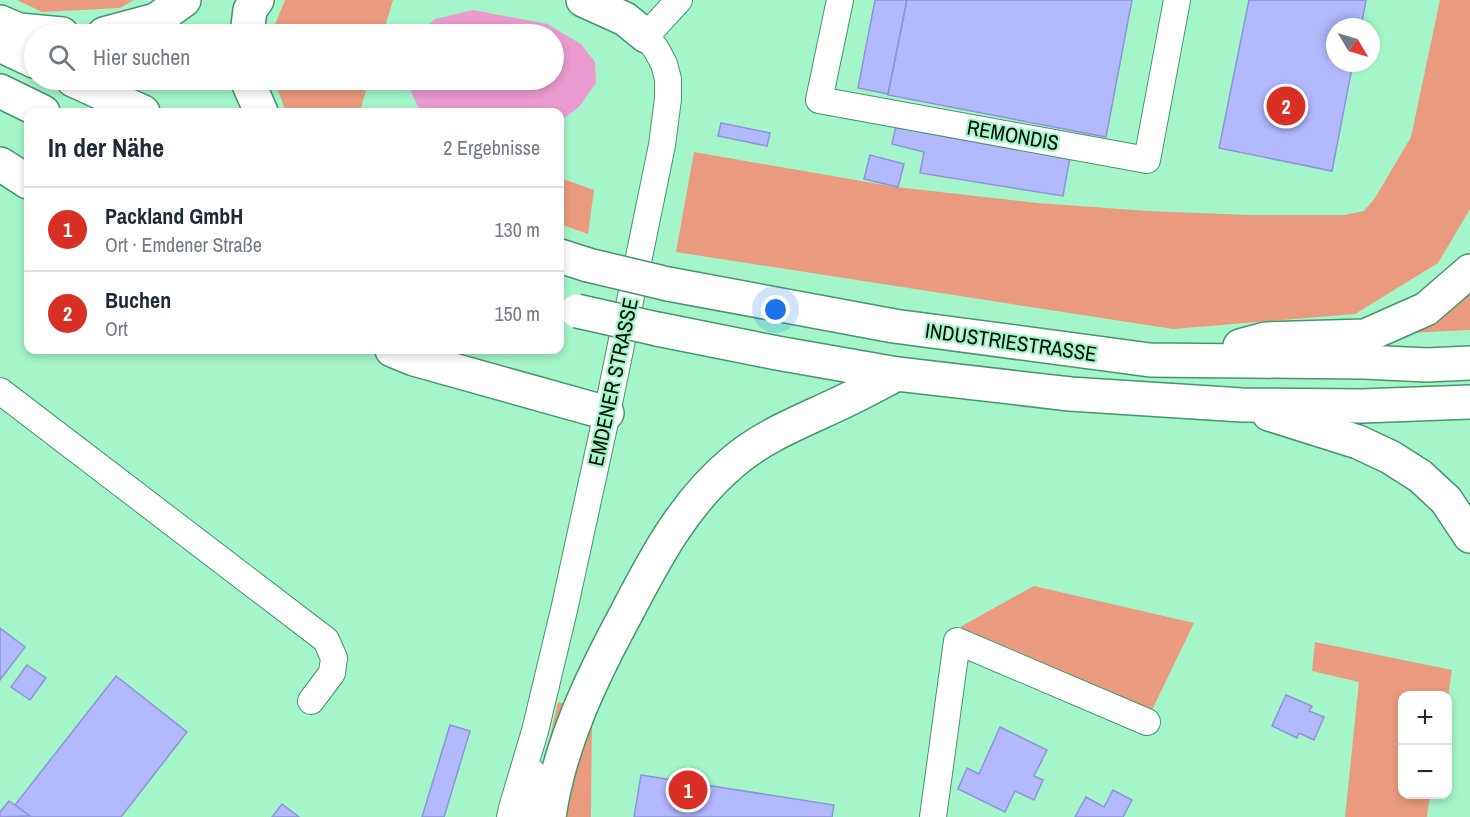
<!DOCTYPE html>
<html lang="de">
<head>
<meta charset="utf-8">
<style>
	:root { --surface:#fff; --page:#f6f6f7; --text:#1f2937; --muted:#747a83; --line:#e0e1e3; --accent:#d93025 }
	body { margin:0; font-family:"Archivo Narrow",sans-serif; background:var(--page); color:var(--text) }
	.controls { position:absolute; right:18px; bottom:18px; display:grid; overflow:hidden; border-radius:12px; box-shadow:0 3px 9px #0003 }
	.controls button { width:54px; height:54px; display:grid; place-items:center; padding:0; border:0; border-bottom:2px solid var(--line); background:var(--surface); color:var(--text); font:30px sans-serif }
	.compass { position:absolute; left:1326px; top:18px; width:54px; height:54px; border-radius:50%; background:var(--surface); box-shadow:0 3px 9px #0003; rotate:128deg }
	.you { position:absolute; left:776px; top:310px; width:21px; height:21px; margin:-15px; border:4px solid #fff; border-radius:50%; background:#1a73e8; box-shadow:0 0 0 9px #1a73e833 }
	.badge { display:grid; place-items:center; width:39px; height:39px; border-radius:50%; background:var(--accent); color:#fff; font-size:20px; font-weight:700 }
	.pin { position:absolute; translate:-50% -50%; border:3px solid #fff; box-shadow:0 2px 6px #0006 }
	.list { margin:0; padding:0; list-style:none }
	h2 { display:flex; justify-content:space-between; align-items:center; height:78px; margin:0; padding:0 24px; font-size:26px }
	h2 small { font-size:20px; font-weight:400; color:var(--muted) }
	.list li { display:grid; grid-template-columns:39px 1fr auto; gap:18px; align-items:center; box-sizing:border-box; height:84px; padding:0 24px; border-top:2px solid var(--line) }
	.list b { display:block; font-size:22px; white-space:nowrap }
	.list p { margin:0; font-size:20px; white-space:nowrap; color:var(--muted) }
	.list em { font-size:20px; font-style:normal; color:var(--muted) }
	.icon { flex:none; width:33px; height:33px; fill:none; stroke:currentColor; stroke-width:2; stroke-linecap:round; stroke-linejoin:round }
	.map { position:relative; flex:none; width:1470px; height:817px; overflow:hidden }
	.search { position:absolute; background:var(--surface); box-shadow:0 3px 9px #0003; left:24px; top:24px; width:540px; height:66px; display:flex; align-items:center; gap:15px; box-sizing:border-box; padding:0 21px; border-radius:33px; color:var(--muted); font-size:22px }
	.panel { position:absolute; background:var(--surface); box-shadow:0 3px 9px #0003; left:24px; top:108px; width:540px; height:246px; border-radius:12px }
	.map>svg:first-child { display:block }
</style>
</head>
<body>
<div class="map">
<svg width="1470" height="817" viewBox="0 0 1470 817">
	<rect width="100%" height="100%" fill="#a4f5ca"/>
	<!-- green -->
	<g fill="#ea9b7f">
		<path d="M 17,0 L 134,0 L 120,8 L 42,12 Z"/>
		<path d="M 285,0 L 393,0 L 383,34 L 271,34 Z"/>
		<path d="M 1440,0 L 1470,0 L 1470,209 L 1438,263 L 1355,314 L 1173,329 L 676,252 L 694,152 L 896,187 L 1037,203 L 1148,211 L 1249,215 L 1344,215 L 1364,211 L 1375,198 L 1411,137 Z"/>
		<path d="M 274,80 L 369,80 L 361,108 L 374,112 L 286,112 Z"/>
		<path d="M 560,178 L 594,190 L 588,234 L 560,224 Z"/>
		<path d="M 1470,286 L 1470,330 L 1409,333 Z"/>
		<path d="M 1034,586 L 1194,623 L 1152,710 L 960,627 Z"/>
		<path d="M 1315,642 L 1452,670 L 1448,696 L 1402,696 L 1402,794 L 1430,795 L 1427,817 L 1345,817 L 1359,682 L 1312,671 Z"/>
		<path d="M 558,702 L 571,706 L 549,753 L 547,750 Z"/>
		<path d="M 592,719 L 591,817 L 561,817 L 564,803 Z"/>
	</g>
	<!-- water -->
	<path fill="#ea9bcf" d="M 473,10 L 547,24 L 581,44 L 595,62 L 596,83 L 579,107 L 560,121 L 560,112 L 432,112 L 418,107 L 406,80 L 554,80 L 554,34 L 418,34 L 435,19 Z"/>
	<!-- building -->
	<g fill="#b3b9ff" stroke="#8f94d8" stroke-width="1.5">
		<path d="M 875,0 L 907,0 L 888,94 L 858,88 Z"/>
		<path d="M 907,0 L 1132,0 L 1106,137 L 888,95 Z"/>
		<path d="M 1249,0 L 1366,0 L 1361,27 L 1335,27 L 1335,63 L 1353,63 L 1332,171 L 1219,148 Z"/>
		<path d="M 897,121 L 1071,152 L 1063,196 L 920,173 L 924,152 L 892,144 Z"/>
		<path d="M 721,123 L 770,133 L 767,146 L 718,136 Z"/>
		<path d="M 870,155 L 904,164 L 898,187 L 864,179 Z"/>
		<path d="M 0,628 L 25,647 L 0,680 Z"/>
		<path d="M 27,665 L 46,678 L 30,700 L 11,687 Z"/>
		<path d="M 116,676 L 187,732 L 121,817 L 31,817 L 15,805 Z"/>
		<path d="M 1286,695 L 1312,706 L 1309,711 L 1324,717 L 1314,740 L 1299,733 L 1297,738 L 1272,726 Z"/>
		<path d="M 450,725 L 470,731 L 444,817 L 422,817 Z"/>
		<path d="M 1000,727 L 1047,750 L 1034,776 L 1043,780 L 1034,800 L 1015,791 L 1005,812 L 958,789 L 967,768 L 979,774 Z"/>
		<path d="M 641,775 L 834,805 L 832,817 L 634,817 Z"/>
		<path d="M 1113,790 L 1132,800 L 1123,817 L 1075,817 L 1086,797 L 1104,807 Z"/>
		<path d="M 9,801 L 15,805 L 30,816 L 0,817 L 0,812 Z"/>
		<path d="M 282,804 L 299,817 L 272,817 Z"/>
	</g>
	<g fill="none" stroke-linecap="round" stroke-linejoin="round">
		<defs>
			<g id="minor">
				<path d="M 840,0 L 819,100 L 1147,160 L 1177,0"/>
				<path d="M 0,391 L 326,640 L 334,658 L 332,673 L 311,701"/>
				<path d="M 510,817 L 512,808 L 535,731 L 564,610 L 607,413 L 662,145 L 668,99 L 668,79 L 664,64 L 656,49 L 646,36 L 679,0"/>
				<path d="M 530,817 L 533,773"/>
				<path d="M 933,817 L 957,641 L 1147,722"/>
			</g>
			<g id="highway">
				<path d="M 583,0 L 625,19 L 646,36"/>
				<path d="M 0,22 L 19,30 L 62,34"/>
				<path d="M 104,34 L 156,20 L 184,0"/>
				<path d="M 247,34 L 250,10 L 257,0"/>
				<path d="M 0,45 L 34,61"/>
				<path d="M 73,80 L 143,112"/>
				<path d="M 247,80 L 261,112"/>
				<path d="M 0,91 L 43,112"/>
				<path d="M 0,164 L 28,182"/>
				<path d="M 560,256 L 588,265"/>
				<path d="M 668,284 L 894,326 L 1150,360 L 1364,362 L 1427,365 L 1470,363"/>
				<path d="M 657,329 L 777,353 L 897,374 L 1070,394 L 1242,405 L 1362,406 L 1470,402"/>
				<path d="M 1240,346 L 1266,339 L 1365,336 L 1426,309 L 1470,271"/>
				<path d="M 392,350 L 414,359 L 607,413"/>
				<path d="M 1269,414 L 1358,442 L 1390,457 L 1420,476 L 1446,500 L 1470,536"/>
				<path d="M 549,817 C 559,745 592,677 626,614 C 655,558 684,503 733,462 C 763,436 800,422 836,405 C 856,396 876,385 897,374"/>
			</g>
		</defs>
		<!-- minor casing -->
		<use href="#minor" stroke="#45956e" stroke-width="28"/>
		<!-- highway casing -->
		<use href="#highway" stroke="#45956e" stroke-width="36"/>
		<!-- minor -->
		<use href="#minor" stroke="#fff" stroke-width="26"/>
		<!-- highway -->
		<use href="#highway" stroke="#fff" stroke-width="33"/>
		<defs>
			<g id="highway-bridge">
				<path d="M 588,265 L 668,284"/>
				<path d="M 577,311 L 657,329"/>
			</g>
		</defs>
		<!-- highway-bridge casing -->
		<use href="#highway-bridge" stroke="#45956e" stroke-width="36" stroke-linecap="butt"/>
		<!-- highway-bridge -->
		<use href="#highway-bridge" stroke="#fff" stroke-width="33"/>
	</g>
	<g text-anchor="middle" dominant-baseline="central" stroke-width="4.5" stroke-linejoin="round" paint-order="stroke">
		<!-- street labels -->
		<g font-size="21" fill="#001006" stroke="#a4f5ca">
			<text transform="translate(1013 135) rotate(10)">REMONDIS</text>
			<text transform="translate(1011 342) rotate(8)">INDUSTRIESTRASSE</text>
			<text transform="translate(613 382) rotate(-78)">EMDENER STRASSE</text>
		</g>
	</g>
</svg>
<div class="controls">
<button>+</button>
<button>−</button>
</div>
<svg class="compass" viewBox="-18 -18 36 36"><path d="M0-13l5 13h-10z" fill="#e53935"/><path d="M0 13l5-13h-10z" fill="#747a83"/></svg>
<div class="you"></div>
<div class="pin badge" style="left:688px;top:790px">1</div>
<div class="pin badge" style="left:1286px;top:106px">2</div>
<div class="search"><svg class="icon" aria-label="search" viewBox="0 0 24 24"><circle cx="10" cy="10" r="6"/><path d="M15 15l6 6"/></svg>Hier suchen</div>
<section class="panel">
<h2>In der Nähe<small>2 Ergebnisse</small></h2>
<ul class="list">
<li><span class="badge">1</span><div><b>Packland GmbH</b><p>Ort · Emdener Straße</p></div><em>130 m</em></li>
<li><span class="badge">2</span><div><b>Buchen</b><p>Ort</p></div><em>150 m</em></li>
</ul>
</section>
</div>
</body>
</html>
